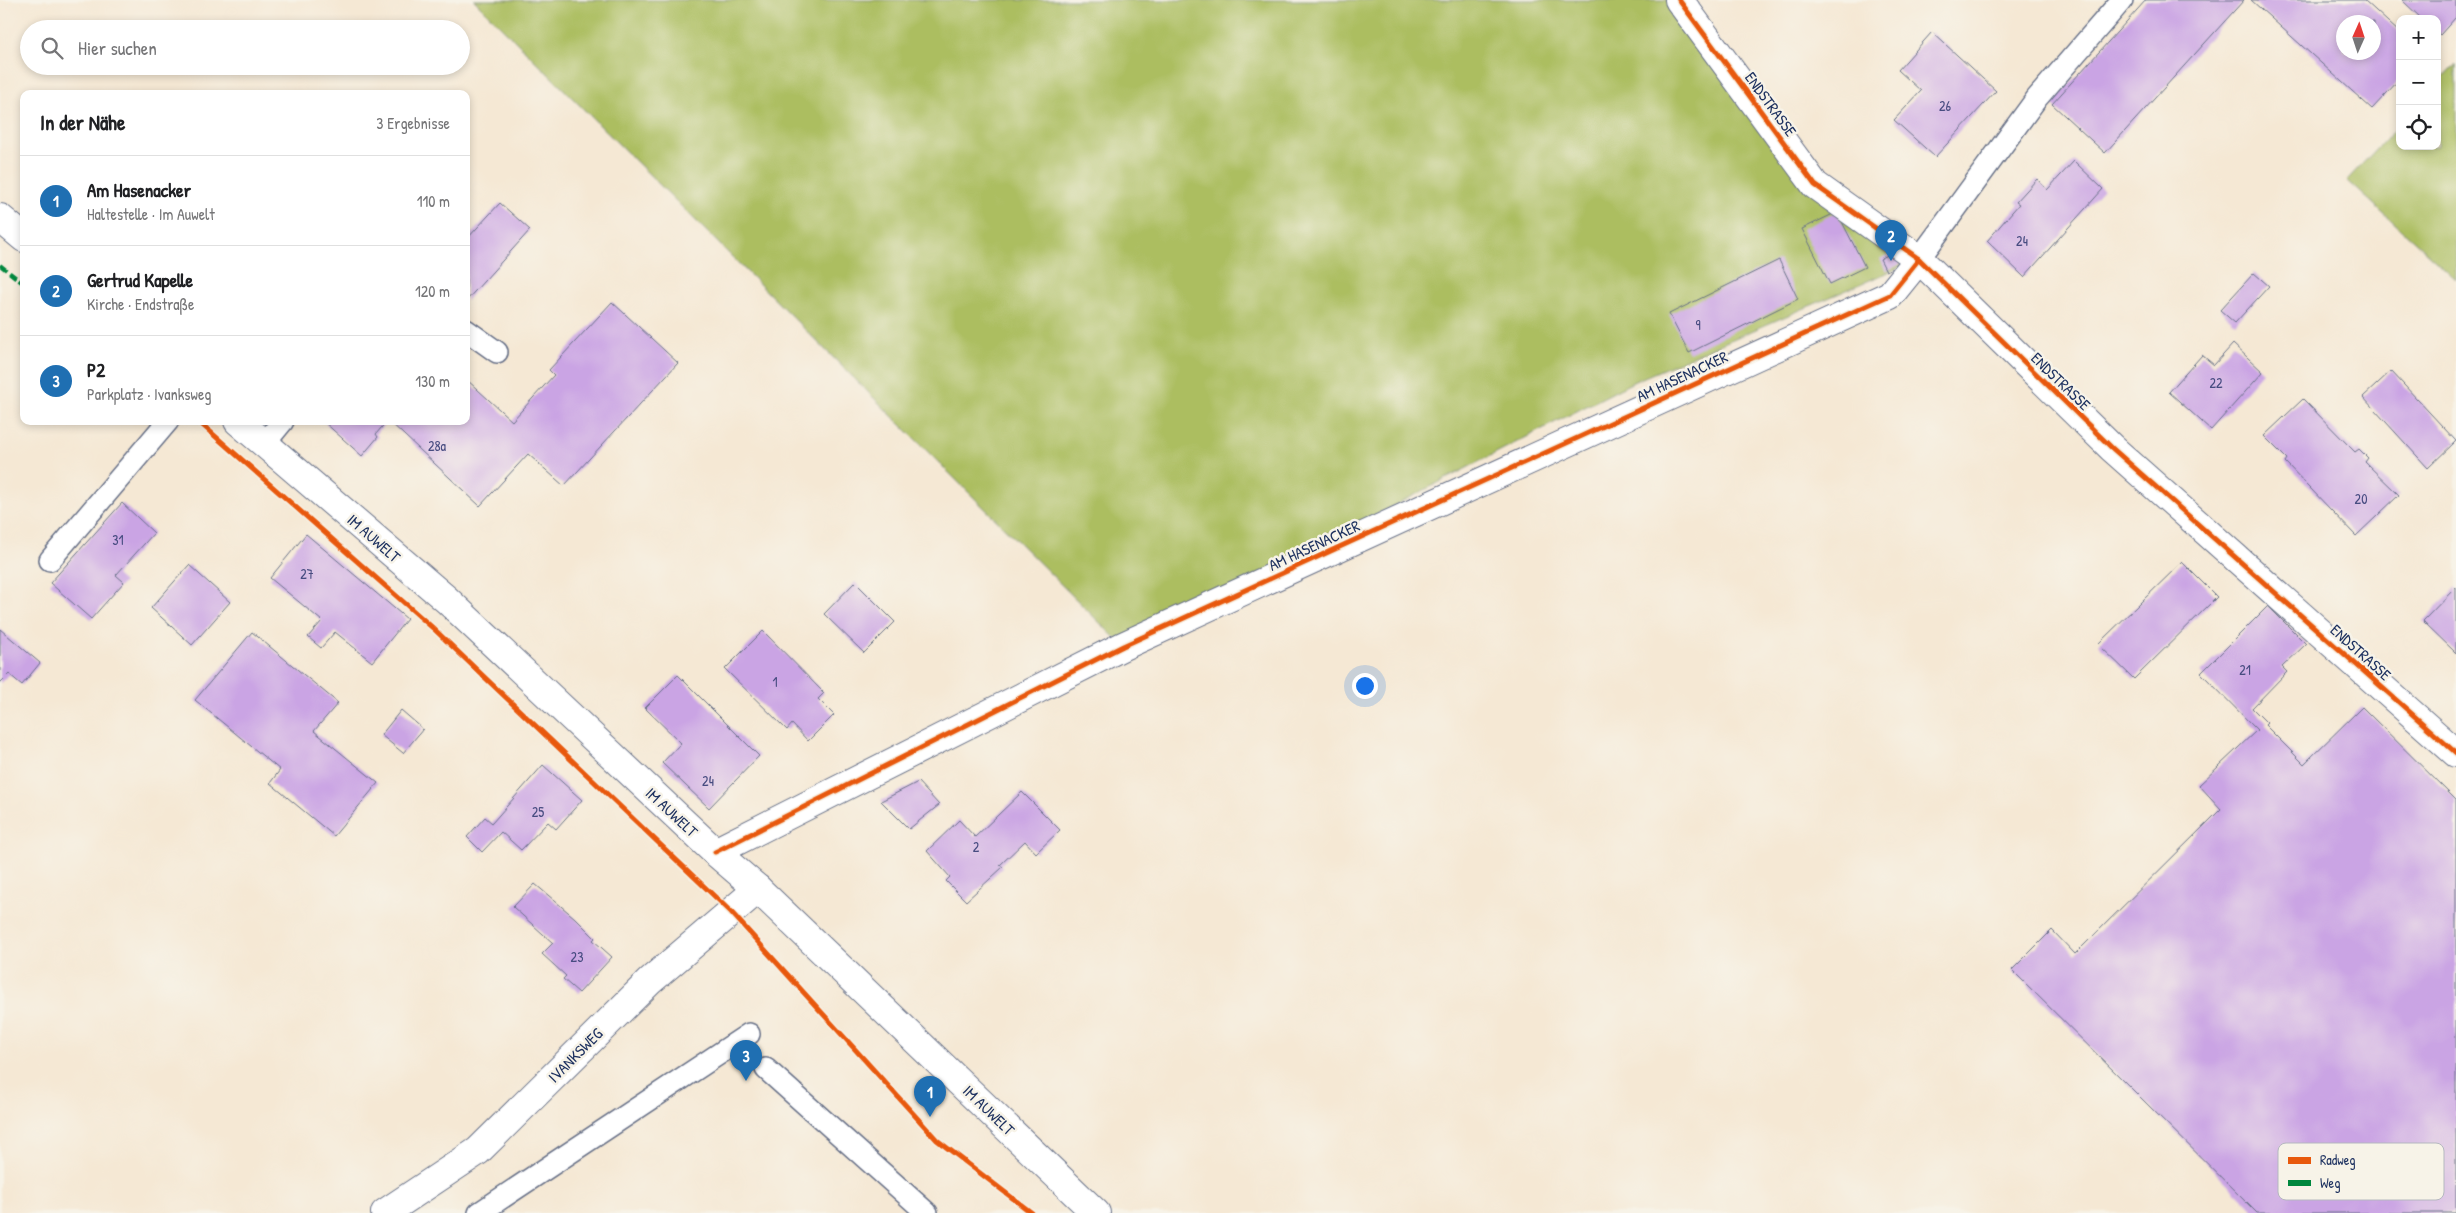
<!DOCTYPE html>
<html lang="de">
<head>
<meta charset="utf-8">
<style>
	:root { --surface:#fff; --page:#f2f2f2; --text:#202124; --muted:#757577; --line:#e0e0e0; --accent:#1f6fb2 }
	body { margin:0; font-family:"Patrick Hand",sans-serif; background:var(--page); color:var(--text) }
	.controls { position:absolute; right:15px; top:15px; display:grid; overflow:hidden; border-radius:10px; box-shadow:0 2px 8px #0003 }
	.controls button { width:45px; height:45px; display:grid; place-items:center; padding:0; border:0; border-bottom:1px solid var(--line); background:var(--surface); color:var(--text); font:25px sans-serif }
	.compass { position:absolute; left:2336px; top:15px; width:45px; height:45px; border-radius:50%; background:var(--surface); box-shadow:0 2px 8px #0003; rotate:3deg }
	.you { position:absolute; left:1364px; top:685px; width:18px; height:18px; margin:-12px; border:4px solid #fff; border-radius:50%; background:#1a73e8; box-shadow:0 0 0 8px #1a73e833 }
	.badge { display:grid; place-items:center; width:32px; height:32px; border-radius:50%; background:var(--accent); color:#fff; font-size:16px; font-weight:700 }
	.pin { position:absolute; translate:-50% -41px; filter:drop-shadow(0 1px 2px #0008) }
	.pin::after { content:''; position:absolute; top:26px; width:18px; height:15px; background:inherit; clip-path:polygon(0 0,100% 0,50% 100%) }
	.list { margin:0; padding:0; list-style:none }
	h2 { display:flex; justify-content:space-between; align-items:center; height:65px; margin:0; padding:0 20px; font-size:21px }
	h2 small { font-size:16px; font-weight:400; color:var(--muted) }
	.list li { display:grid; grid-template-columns:32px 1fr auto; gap:15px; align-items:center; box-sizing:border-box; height:90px; padding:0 20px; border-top:1px solid var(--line) }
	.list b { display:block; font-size:19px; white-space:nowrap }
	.list p { margin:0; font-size:16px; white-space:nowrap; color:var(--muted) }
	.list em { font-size:16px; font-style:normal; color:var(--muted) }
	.icon { flex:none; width:28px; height:28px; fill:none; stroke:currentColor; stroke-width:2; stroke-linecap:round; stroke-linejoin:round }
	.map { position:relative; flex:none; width:2456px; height:1213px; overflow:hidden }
	.search { position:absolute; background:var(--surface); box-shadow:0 2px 8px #0003; left:20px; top:20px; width:450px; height:55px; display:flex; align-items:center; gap:12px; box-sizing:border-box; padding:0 18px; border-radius:28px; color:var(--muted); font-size:19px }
	.panel { position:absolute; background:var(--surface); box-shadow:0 2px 8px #0003; left:20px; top:90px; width:450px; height:335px; border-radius:10px }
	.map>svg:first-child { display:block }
</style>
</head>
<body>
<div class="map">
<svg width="2456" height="1213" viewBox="0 0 2456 1213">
	<rect width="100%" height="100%" fill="#f7f3e8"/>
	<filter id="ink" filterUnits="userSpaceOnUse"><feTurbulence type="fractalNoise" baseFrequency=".02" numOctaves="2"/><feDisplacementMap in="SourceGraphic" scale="10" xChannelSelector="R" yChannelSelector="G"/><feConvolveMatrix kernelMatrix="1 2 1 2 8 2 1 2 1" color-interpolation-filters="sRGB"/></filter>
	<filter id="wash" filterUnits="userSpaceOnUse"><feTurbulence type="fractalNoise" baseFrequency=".0096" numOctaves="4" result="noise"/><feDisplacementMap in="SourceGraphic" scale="20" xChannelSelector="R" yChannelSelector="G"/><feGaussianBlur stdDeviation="1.12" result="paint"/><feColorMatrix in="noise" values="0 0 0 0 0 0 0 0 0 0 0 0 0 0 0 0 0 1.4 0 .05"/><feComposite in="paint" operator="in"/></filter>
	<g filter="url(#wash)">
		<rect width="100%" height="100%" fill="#f5e8d4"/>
		<!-- green -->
		<g fill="#acbe61" stroke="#647660">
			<path d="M 474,0 L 1679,0 L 1815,185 L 1919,259 L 1635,381 L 1123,646 Z"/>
			<path d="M 2456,64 L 2456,279 L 2347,180 L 2400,124 L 2400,146 L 2437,146 L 2437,84 Z"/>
		</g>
		<g id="blocks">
			<!-- building -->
			<g fill="#caa4e4" fill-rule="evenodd">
				<path d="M 2146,0 L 2244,0 L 2105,153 L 2052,104 Z"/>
				<path d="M 2251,0 L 2364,0 L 2400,33 L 2400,79 L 2372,109 ZM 2344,22 L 2374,22 L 2374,52 L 2344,52 Z"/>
				<path d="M 2402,0 L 2456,0 L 2456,17 L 2440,35 L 2437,32 L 2437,19 L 2422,19 Z"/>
				<path d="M 1932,32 L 1996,91 L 1935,157 L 1894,120 L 1921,91 L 1898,70 Z"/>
				<path d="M 2074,161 L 2103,189 L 2024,277 L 1987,241 L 2019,204 L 2016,202 L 2037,179 L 2047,190 Z"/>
				<path d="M 500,203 L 530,230 L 466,301 L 466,240 Z"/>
				<path d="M 1837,212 L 1865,267 L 1830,284 L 1802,229 Z"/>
				<path d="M 1895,251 L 1901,264 L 1886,271 L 1880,259 Z"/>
				<path d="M 1779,260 L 1798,299 L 1689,353 L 1669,314 Z"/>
				<path d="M 2254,273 L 2269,286 L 2235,323 L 2220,310 Z"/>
				<path d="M 612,302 L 678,363 L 564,486 L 528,454 L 480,506 L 389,421 L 466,421 L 466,379 L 512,421 L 554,375 L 549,370 Z"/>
				<path d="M 2233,344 L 2263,372 L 2211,430 L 2169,392 L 2202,355 L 2214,365 Z"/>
				<path d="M 2391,371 L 2456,441 L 2428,468 L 2363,397 Z"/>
				<path d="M 2303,399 L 2355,452 L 2359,449 L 2368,458 L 2365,462 L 2399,495 L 2356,536 L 2285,462 L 2287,459 L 2264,436 Z"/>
				<path d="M 323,421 L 387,421 L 376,434 L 378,437 L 362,456 Z"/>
				<path d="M 122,503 L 154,533 L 116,575 L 124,582 L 91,619 L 50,583 Z"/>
				<path d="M 306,534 L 407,619 L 372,662 L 335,632 L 321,648 L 308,637 L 322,621 L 270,578 Z"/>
				<path d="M 2182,562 L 2217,597 L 2134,679 L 2098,644 Z"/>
				<path d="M 189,565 L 230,602 L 192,645 L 151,608 Z"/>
				<path d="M 855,582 L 895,622 L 864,653 L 824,614 Z"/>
				<path d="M 2456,587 L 2456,653 L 2423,621 Z"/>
				<path d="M 2268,606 L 2306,644 L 2282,667 L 2287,672 L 2252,708 L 2267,723 L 2265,725 L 2304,764 L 2362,707 L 2456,800 L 2456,1213 L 2257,1213 L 2012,970 L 2052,930 L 2075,954 L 2221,809 L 2199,785 L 2257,730 L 2201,673 Z"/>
				<path d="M 0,629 L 40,663 L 22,685 L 9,674 L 0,683 Z"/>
				<path d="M 763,631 L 824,693 L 818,699 L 834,715 L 808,741 L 792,724 L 787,730 L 725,669 Z"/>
				<path d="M 252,632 L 338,703 L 314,731 L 378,783 L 334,836 L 270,783 L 280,770 L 195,700 Z"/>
				<path d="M 678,675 L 759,756 L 709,808 L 662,763 L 681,743 L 645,708 Z"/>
				<path d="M 401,710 L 423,729 L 403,753 L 381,735 Z"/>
				<path d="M 543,765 L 582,800 L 556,829 L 548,822 L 521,850 L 501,832 L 482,852 L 467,837 L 485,817 L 492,823 Z"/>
				<path d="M 918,782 L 939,805 L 909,829 L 881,801 Z"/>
				<path d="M 1022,792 L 1060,830 L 1036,853 L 1025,841 L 1000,865 L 1003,867 L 966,901 L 946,881 L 950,877 L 927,851 L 959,820 L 975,837 Z"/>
				<path d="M 535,884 L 575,918 L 595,938 L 593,940 L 612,957 L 579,993 L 563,979 L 566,976 L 542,954 L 553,943 L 513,907 Z"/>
			</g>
		</g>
	</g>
	<g filter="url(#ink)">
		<use href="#blocks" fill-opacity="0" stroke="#677087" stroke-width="1"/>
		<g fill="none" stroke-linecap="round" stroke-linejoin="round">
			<defs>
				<g id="lane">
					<path d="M 1919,259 L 2037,98 L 2122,0"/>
					<path d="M 466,330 L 497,352"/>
					<path d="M 264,444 L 283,421"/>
					<path d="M 50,560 L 168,421"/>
					<path d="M 766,1069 L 927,1213"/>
					<path d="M 479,1213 L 749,1034"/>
				</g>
				<g id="street">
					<path d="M 1679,0 L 1815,185 L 1919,259 L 2112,448 L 2456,753"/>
					<path d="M 715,852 L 1123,646 L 1890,295 L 1919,259"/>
					<path d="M 385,1213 L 478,1151 L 650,981 L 758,889"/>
				</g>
				<g id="secondary">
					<path d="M 0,218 L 24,238"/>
					<path d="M 238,421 L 447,600 L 715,852 L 758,889 L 1096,1213"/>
				</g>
			</defs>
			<!-- lane casing -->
			<use href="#lane" stroke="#677087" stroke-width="24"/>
			<!-- street casing -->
			<use href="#street" stroke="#677087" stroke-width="30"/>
			<!-- secondary casing -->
			<use href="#secondary" stroke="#677087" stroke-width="30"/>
			<!-- lane -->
			<use href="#lane" stroke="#fff" stroke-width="21"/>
			<!-- street -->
			<use href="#street" stroke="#fff" stroke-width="28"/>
			<!-- secondary -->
			<use href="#secondary" stroke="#fff" stroke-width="28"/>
			<!-- quiet -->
			<path stroke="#00873e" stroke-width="4" stroke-dasharray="8 4" stroke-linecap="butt" d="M 0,265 L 24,284"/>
			<defs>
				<g id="cycleway">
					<path d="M 1679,0 L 1815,185 L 1919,259 L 2112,448 L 2456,753"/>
					<path d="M 198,421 L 434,629 L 731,912 L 937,1140 L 1032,1213"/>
					<path d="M 715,852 L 1123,646 L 1890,295 L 1919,259"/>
				</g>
			</defs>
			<!-- cycleway casing -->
			<use href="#cycleway" stroke="#f7f3e8" stroke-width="8"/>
			<!-- cycleway -->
			<use href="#cycleway" stroke="#e8590c" stroke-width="5"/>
		</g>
	</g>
	<g text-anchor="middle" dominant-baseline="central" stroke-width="5" stroke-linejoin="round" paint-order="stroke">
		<!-- number labels -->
		<g font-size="14" fill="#474c80">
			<text x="1945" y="105">26</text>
			<text x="2022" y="240">24</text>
			<text x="1698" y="324">9</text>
			<text x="2216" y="382">22</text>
			<text x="437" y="445">28a</text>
			<text x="2361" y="498">20</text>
			<text x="118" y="539">31</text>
			<text x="307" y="573">27</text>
			<text x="2245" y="669">21</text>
			<text x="775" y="681">1</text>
			<text x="708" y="780">24</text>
			<text x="538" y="811">25</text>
			<text x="976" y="846">2</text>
			<text x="577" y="956">23</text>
		</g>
		<!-- street labels -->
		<g font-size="16" fill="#1b2f5e" stroke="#f7f3e8">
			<text transform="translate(1771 104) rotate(54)">ENDSTRASSE</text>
			<text transform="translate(1682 376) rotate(-25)">AM HASENACKER</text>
			<text transform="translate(2061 381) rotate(44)">ENDSTRASSE</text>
			<text transform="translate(374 538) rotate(41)">IM AUWELT</text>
			<text transform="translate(1314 545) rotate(-25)">AM HASENACKER</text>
			<text transform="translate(2361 652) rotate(42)">ENDSTRASSE</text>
			<text transform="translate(672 812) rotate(43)">IM AUWELT</text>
			<text transform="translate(575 1055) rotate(-45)">IVANKSWEG</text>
			<text transform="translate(989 1110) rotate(44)">IM AUWELT</text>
		</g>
	</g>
	<!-- legend -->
	<rect x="2278" y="1143" width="166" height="57" rx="8" fill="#f7f3e8" stroke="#b5b8bf" stroke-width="1"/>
	<rect x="2288" y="1157" width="23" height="7" fill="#e8590c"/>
	<rect x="2288" y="1180" width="23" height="6" fill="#00873e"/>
	<g font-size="14" fill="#1b2f5e">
		<text x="2320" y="1165">Radweg</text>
		<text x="2320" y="1188">Weg</text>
	</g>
</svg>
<div class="controls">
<button>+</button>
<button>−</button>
<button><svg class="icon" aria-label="locate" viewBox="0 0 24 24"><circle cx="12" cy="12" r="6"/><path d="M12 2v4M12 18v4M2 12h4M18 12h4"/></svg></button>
</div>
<svg class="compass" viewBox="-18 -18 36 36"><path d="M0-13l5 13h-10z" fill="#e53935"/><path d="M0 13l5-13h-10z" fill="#757577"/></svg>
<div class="you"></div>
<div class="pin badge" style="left:930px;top:1117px">1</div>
<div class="pin badge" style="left:1891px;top:261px">2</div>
<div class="pin badge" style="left:746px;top:1081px">3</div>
<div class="search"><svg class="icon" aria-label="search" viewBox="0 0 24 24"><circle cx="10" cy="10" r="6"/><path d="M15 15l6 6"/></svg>Hier suchen</div>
<section class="panel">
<h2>In der Nähe<small>3 Ergebnisse</small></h2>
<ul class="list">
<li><span class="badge">1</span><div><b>Am Hasenacker</b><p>Haltestelle · Im Auwelt</p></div><em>110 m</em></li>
<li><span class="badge">2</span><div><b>Gertrud Kapelle</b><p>Kirche · Endstraße</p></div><em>120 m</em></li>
<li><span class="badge">3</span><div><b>P2</b><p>Parkplatz · Ivanksweg</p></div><em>130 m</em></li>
</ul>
</section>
</div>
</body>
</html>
